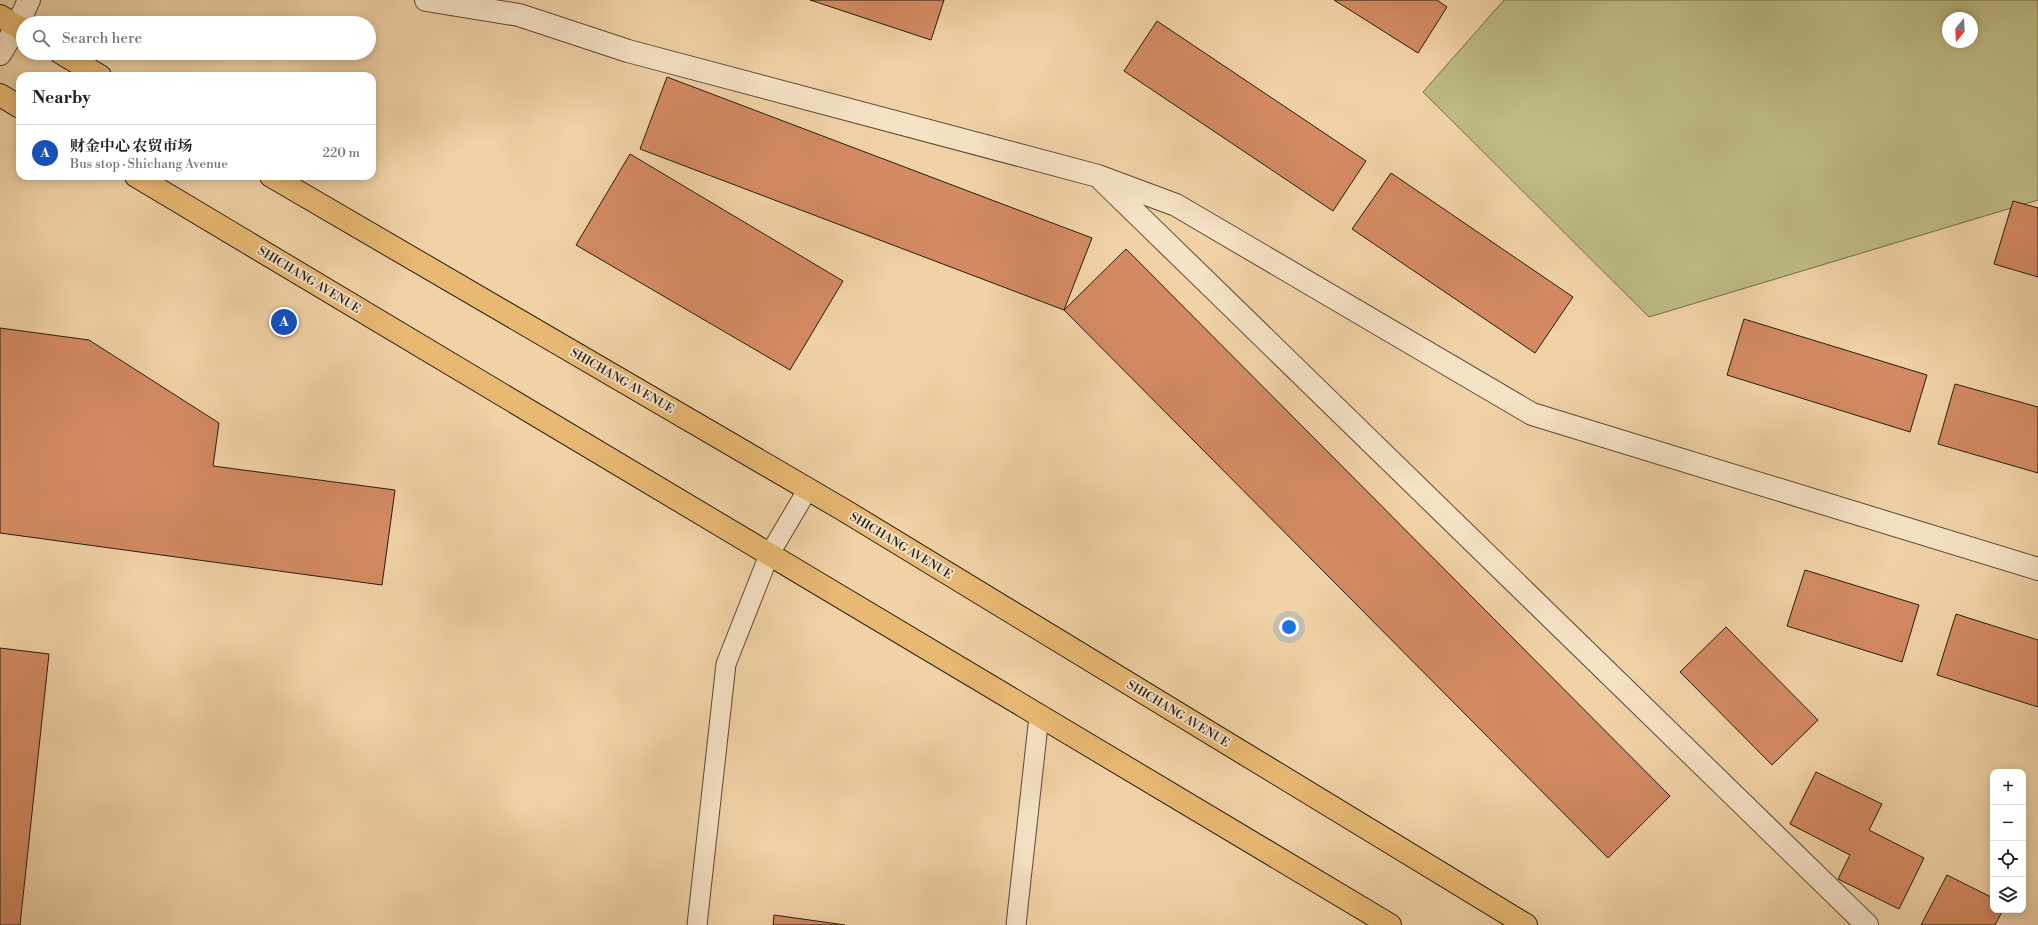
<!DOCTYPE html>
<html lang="en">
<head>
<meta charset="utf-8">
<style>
	:root { --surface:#fff; --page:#f2f2f2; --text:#202124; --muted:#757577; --line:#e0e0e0; --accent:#8f2418 }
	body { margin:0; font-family:"Libre Bodoni","Noto Serif SC",serif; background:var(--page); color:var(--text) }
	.controls { position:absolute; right:12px; bottom:12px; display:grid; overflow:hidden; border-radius:8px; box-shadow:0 2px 10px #0003 }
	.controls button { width:36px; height:36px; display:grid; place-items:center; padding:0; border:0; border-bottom:1px solid var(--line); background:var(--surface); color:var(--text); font:20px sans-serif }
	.compass { position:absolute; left:1942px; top:12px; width:36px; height:36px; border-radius:50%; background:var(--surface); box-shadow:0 2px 10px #0003; rotate:198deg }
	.you { position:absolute; left:1289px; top:627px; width:14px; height:14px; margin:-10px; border:3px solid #fff; border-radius:50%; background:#1a73e8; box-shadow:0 0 0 6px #1a73e833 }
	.badge { display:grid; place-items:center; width:26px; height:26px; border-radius:50%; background:var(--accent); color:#fff; font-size:13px; font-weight:700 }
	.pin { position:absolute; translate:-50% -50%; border:2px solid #fff; box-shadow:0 1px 4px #0006 }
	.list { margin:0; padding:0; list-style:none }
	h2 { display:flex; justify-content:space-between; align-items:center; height:52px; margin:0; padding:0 16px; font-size:17px }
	h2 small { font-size:13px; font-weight:400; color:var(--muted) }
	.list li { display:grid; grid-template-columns:26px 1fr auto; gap:12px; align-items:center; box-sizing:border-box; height:56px; padding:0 16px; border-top:1px solid var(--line) }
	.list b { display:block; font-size:15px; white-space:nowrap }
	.list p { margin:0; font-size:13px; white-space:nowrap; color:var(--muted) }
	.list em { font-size:13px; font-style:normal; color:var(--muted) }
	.icon { flex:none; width:22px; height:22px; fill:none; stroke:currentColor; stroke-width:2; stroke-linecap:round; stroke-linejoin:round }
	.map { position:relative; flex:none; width:2038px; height:925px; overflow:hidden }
	.search { position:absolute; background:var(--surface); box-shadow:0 2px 10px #0003; left:16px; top:16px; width:360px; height:44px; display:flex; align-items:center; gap:10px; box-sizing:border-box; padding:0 14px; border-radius:22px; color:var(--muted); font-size:15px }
	.panel { position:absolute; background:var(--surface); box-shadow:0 2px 10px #0003; left:16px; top:72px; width:360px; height:108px; border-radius:12px }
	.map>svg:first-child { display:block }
</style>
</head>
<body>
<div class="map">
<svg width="2038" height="925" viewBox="0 0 2038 925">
	<rect width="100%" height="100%" fill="#f1d2a6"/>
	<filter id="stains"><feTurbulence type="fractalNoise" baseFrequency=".005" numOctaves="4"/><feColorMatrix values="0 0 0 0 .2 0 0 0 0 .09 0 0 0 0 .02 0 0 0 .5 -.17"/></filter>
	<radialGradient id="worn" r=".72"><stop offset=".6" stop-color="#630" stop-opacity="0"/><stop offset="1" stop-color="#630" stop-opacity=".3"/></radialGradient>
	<!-- green -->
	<path fill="#bebb84" stroke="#726c4a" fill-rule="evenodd" d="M 1504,0 L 2038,0 L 2038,200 L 1649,317 L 1423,92 ZM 1948,18 L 1972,18 L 1972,42 L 1948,42 Z"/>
	<!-- building -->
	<g fill="#d48a63" stroke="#251c11">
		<path d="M 810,0 L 944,0 L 931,40 Z"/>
		<path d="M 1334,0 L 1437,0 L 1447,7 L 1418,53 Z"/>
		<path d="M 1157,21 L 1366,161 L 1333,211 L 1124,71 Z"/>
		<path d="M 667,77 L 1092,238 L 1064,310 L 640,149 Z"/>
		<path d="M 630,154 L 843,281 L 790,370 L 576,245 Z"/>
		<path d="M 1391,173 L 1573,297 L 1535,353 L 1352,229 Z"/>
		<path d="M 2013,201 L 2038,208 L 2038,277 L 1994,264 Z"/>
		<path d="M 1126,249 L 1670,796 L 1608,858 L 1064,310 Z"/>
		<path d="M 1744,319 L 1927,375 L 1910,432 L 1727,375 Z"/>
		<path d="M 0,328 L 89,340 L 219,423 L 213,466 L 395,490 L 382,585 L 0,533 Z"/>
		<path d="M 1955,384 L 2038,407 L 2038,473 L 1938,444 Z"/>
		<path d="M 1805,570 L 1919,605 L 1902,662 L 1787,626 Z"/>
		<path d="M 1956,614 L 2038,640 L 2038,707 L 1937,675 Z"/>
		<path d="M 1726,627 L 1818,720 L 1772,765 L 1680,672 Z"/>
		<path d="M 0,648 L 49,654 L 20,925 L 0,925 Z"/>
		<path d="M 1816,772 L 1882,804 L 1869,830 L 1924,858 L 1899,909 L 1838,879 L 1850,855 L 1790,824 Z"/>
		<path d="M 1947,875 L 1993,898 L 1993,910 L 2003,910 L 1995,925 L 1921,925 Z"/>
		<path d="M 774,915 L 845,925 L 773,925 Z"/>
	</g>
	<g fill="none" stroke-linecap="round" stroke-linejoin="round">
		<defs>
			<g id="service">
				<path d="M 697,925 L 726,664 L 769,555 L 808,489"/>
				<path d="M 1016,925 L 1039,716"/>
			</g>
			<g id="minor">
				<path d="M 426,0 L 519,15 L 628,51 L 1098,176 L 1176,205 L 1532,414 L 2038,569"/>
				<path d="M 0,54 L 17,26 L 29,0"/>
				<path d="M 1103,181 L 1867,925"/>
			</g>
			<g id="primary">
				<path d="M 0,16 L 23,30"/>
				<path d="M 61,53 L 100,76"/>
				<path d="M 0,95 L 20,107"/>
				<path d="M 136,176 L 1390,925"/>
				<path d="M 271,176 L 842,509 L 1526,925"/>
			</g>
		</defs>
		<!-- service casing -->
		<use href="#service" stroke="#584a36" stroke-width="21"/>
		<!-- minor casing -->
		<use href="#minor" stroke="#584a36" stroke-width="24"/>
		<!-- primary casing -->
		<use href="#primary" stroke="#251c11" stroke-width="24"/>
		<!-- service -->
		<use href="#service" stroke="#f6e2c5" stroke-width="19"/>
		<!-- minor -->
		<use href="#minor" stroke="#f6e2c5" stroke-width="22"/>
		<!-- primary -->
		<use href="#primary" stroke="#e8b973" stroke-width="22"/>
	</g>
	<g text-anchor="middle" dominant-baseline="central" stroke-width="4" stroke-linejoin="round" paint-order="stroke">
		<!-- street labels -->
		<g font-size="12" fill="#251c11" stroke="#f6e2c5">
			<text transform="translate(309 280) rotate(31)">SHICHANG AVENUE</text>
			<text transform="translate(622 381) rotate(30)">SHICHANG AVENUE</text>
			<text transform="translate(901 546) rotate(31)">SHICHANG AVENUE</text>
			<text transform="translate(1178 714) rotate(31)">SHICHANG AVENUE</text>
		</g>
	</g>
	<rect width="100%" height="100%" filter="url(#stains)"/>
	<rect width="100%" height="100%" fill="url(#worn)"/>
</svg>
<div class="controls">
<button>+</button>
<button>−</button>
<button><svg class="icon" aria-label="locate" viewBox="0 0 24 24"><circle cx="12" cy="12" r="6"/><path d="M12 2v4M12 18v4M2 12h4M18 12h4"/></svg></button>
<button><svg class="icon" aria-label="layers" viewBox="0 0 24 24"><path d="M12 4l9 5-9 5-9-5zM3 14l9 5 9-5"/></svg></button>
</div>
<svg class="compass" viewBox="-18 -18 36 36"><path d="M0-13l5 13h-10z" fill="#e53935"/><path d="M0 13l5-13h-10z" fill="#757577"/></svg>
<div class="you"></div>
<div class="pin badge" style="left:284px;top:322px;background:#1a4fb4">A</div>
<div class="search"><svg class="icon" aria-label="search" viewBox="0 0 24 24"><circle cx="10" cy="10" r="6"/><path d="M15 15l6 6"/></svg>Search here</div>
<section class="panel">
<h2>Nearby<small></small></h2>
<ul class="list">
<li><span class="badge" style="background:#1a4fb4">A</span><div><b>财金中心 农贸市场</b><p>Bus stop · Shichang Avenue</p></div><em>220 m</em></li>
</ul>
</section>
</div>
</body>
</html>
